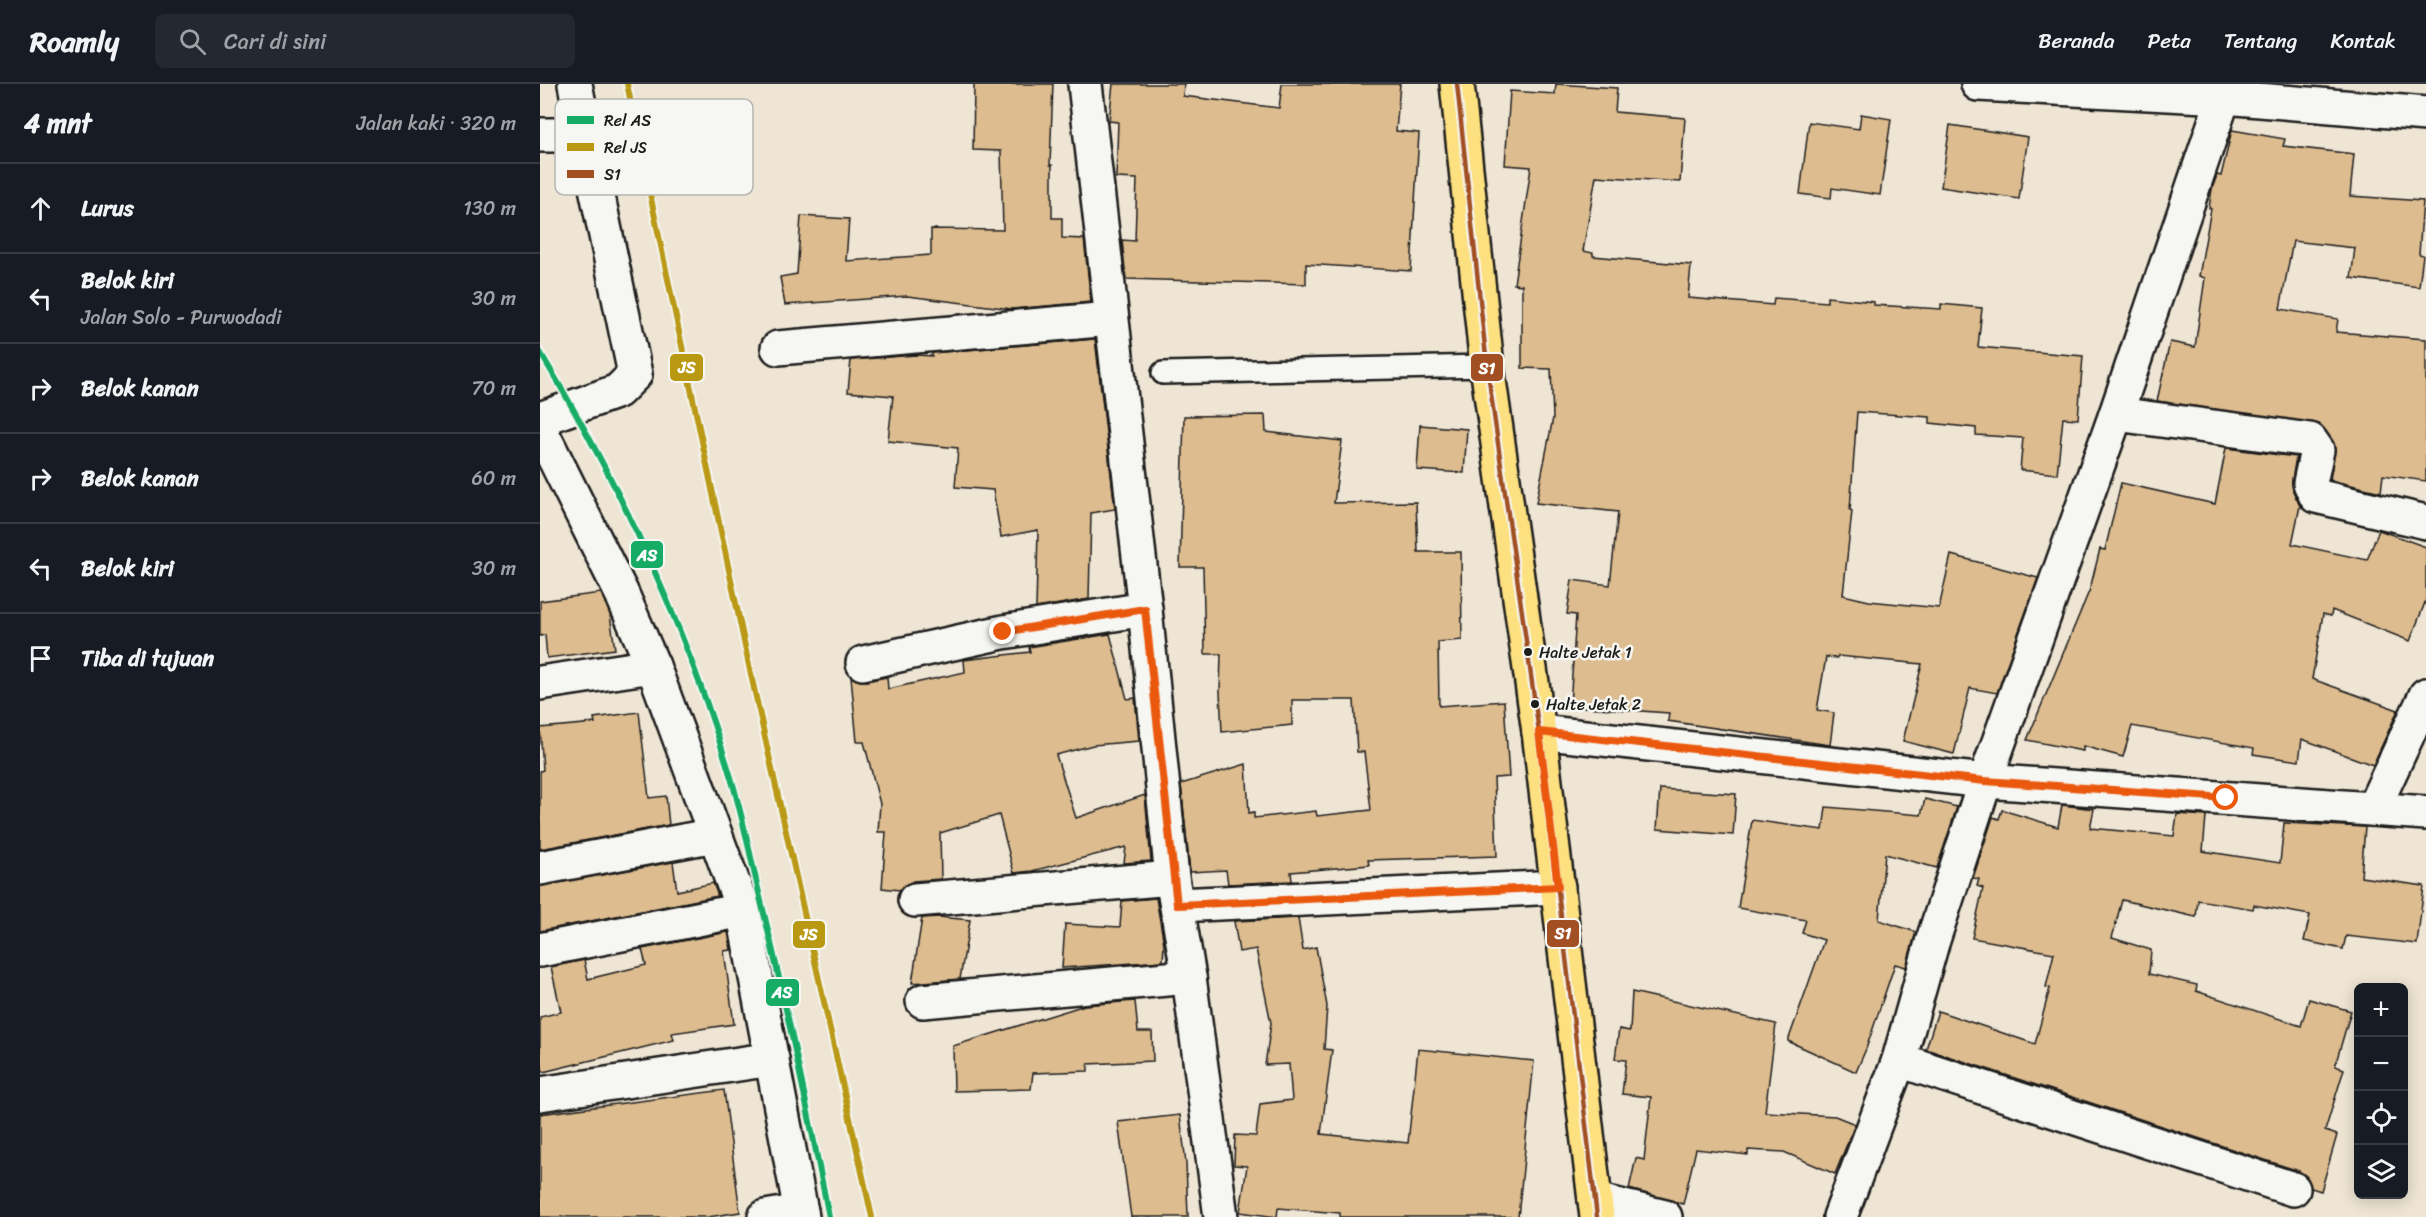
<!DOCTYPE html>
<html lang="id">
<head>
<meta charset="utf-8">
<style>
	:root { --surface:#171b24; --page:#242831; --text:#f1f3f6; --muted:#9ea1a6; --line:#363941 }
	body { margin:0; font-family:Sriracha,sans-serif; background:var(--page); color:var(--text) }
	.controls { position:absolute; right:18px; bottom:18px; display:grid; overflow:hidden; border-radius:9px; box-shadow:0 3px 15px #0003 }
	.controls button { width:54px; height:54px; display:grid; place-items:center; padding:0; border:0; border-bottom:2px solid var(--line); background:var(--surface); color:var(--text); font:30px sans-serif }
	.stop { position:absolute; width:18px; height:18px; margin:-14px; border:4px solid #ea580c; border-radius:50%; background:#fff }
	.stop.end { background:#ea580c; border-color:#fff; box-shadow:0 2px 6px #0008 }
	.list { margin:0; padding:0; list-style:none }
	h2 { display:flex; justify-content:space-between; align-items:center; height:78px; margin:0; padding:0 24px; font-size:26px }
	h2 small { font-size:20px; font-weight:400; color:var(--muted) }
	.list li { display:grid; grid-template-columns:39px 1fr auto; gap:18px; align-items:center; box-sizing:border-box; height:90px; padding:0 24px; border-top:2px solid var(--line) }
	.list b { display:block; font-size:22px; white-space:nowrap }
	.list p { margin:0; font-size:20px; white-space:nowrap; color:var(--muted) }
	.list em { font-size:20px; font-style:normal; color:var(--muted) }
	.icon { flex:none; width:33px; height:33px; fill:none; stroke:currentColor; stroke-width:2; stroke-linecap:round; stroke-linejoin:round }
	.map { position:relative; flex:none; width:1886px; height:1133px; overflow:hidden }
	header { display:flex; align-items:center; gap:36px; box-sizing:border-box; height:84px; padding:0 30px; background:var(--surface); border-bottom:2px solid var(--line) }
	header strong { font-size:28px }
	nav { display:flex; gap:33px; margin-inline-start:auto; font-size:21px }
	.search { width:420px; height:54px; background:var(--page); display:flex; align-items:center; gap:15px; box-sizing:border-box; padding:0 21px; border-radius:9px; color:var(--muted); font-size:22px }
	main { display:flex }
	aside { flex:1; background:var(--surface) }
	.map>svg:first-child { display:block }
</style>
</head>
<body>
<header>
<strong>Roamly</strong>
<div class="search"><svg class="icon" aria-label="search" viewBox="0 0 24 24"><circle cx="10" cy="10" r="6"/><path d="M15 15l6 6"/></svg>Cari di sini</div>
<nav><a>Beranda</a><a>Peta</a><a>Tentang</a><a>Kontak</a></nav>
</header>
<main>
<aside>
<h2>4 mnt<small>Jalan kaki · 320 m</small></h2>
<ul class="list">
<li><svg class="icon" aria-label="ahead" viewBox="0 0 24 24"><path d="M12 20V5M6 11l6-6 6 6"/></svg><div><b>Lurus</b></div><em>130 m</em></li>
<li><svg class="icon" aria-label="left" viewBox="0 0 24 24"><path d="M17 20v-9H6M10 6l-5 5 5 5"/></svg><div><b>Belok kiri</b><p>Jalan Solo - Purwodadi</p></div><em>30 m</em></li>
<li><svg class="icon" aria-label="right" viewBox="0 0 24 24"><path d="M7 20v-9h11M14 6l5 5-5 5"/></svg><div><b>Belok kanan</b></div><em>70 m</em></li>
<li><svg class="icon" aria-label="right" viewBox="0 0 24 24"><path d="M7 20v-9h11M14 6l5 5-5 5"/></svg><div><b>Belok kanan</b></div><em>60 m</em></li>
<li><svg class="icon" aria-label="left" viewBox="0 0 24 24"><path d="M17 20v-9H6M10 6l-5 5 5 5"/></svg><div><b>Belok kiri</b></div><em>30 m</em></li>
<li><svg class="icon" aria-label="arrive" viewBox="0 0 24 24"><path d="M6 21V4h12l-3 4 3 4H6"/></svg><div><b>Tiba di tujuan</b></div></li>
</ul>
</aside>
<div class="map">
<svg width="1886" height="1133" viewBox="0 0 1886 1133">
	<rect width="100%" height="100%" fill="#eee5d4"/>
	<filter id="ink" filterUnits="userSpaceOnUse"><feTurbulence type="fractalNoise" baseFrequency=".0167" numOctaves="2"/><feDisplacementMap in="SourceGraphic" scale="12" xChannelSelector="R" yChannelSelector="G"/><feConvolveMatrix kernelMatrix="1 2 1 2 8 2 1 2 1" color-interpolation-filters="sRGB"/></filter>
	<g filter="url(#ink)">
		<!-- building -->
		<g fill="#ddbc8f" stroke="#1c1c1c" stroke-width="1.5">
			<path d="M 434,0 L 513,0 L 510,81 L 512,81 L 512,134 L 522,134 L 522,154 L 544,155 L 551,218 L 472,225 L 367,212 L 245,221 L 240,193 L 257,190 L 261,132 L 309,135 L 306,177 L 391,171 L 391,145 L 463,146 L 461,67 L 433,66 Z"/>
			<path d="M 573,0 L 644,0 L 643,12 L 739,24 L 742,0 L 860,0 L 856,47 L 879,49 L 871,187 L 766,180 L 766,200 L 586,195 L 582,156 L 595,157 L 597,95 L 576,94 L 578,38 L 569,37 Z"/>
			<path d="M 1016,0 L 1077,4 L 1075,28 L 1145,34 L 1140,98 L 1056,92 L 1043,167 L 1053,169 L 1053,172 L 1151,181 L 1148,214 L 1233,221 L 1234,214 L 1287,218 L 1287,213 L 1334,218 L 1334,221 L 1401,225 L 1401,220 L 1442,224 L 1438,263 L 1543,272 L 1538,335 L 1523,334 L 1517,390 L 1480,386 L 1483,354 L 1436,351 L 1436,344 L 1390,339 L 1390,333 L 1317,328 L 1310,426 L 1312,427 L 1303,511 L 1329,517 L 1399,524 L 1411,471 L 1498,494 L 1457,609 L 1430,604 L 1414,670 L 1363,657 L 1382,580 L 1298,572 L 1297,574 L 1286,573 L 1277,626 L 1294,629 L 1290,661 L 1128,637 L 1129,629 L 1030,622 L 1036,531 L 1027,530 L 1032,496 L 1070,501 L 1078,428 L 996,419 L 1013,334 L 1011,285 L 982,284 L 982,201 L 974,200 L 991,83 L 965,81 L 970,7 L 1015,10 Z"/>
			<path d="M 1321,30 L 1351,35 L 1340,111 L 1292,104 L 1291,114 L 1260,110 L 1269,38 L 1319,45 Z"/>
			<path d="M 1410,41 L 1488,53 L 1479,115 L 1401,103 Z"/>
			<path d="M 1692,46 L 1745,55 L 1743,62 L 1814,70 L 1810,112 L 1883,117 L 1879,170 L 1883,171 L 1879,203 L 1811,194 L 1815,164 L 1753,157 L 1740,225 L 1798,235 L 1796,248 L 1886,255 L 1886,397 L 1843,391 L 1841,408 L 1790,396 L 1795,363 L 1779,340 L 1617,317 L 1630,258 L 1655,263 L 1665,194 L 1659,192 L 1671,125 L 1669,124 L 1672,105 L 1677,91 L 1681,92 Z"/>
			<path d="M 555,255 L 575,425 L 551,429 L 549,515 L 496,524 L 498,446 L 461,453 L 453,406 L 415,403 L 418,364 L 348,357 L 353,312 L 308,308 L 311,276 L 376,271 L 392,272 L 392,269 Z"/>
			<path d="M 725,331 L 726,348 L 802,357 L 794,419 L 876,418 L 878,468 L 921,468 L 922,556 L 898,558 L 899,622 L 964,617 L 969,693 L 954,694 L 957,772 L 828,776 L 829,781 L 751,788 L 752,797 L 688,800 L 686,786 L 650,788 L 641,700 L 706,680 L 709,729 L 714,728 L 714,734 L 776,727 L 777,732 L 831,726 L 824,668 L 817,668 L 814,616 L 752,616 L 752,641 L 682,648 L 680,608 L 681,570 L 665,570 L 663,483 L 640,483 L 644,332 Z"/>
			<path d="M 880,341 L 927,345 L 924,389 L 877,386 Z"/>
			<path d="M 1686,364 L 1756,373 L 1752,396 L 1753,407 L 1760,422 L 1752,460 L 1827,476 L 1839,446 L 1886,463 L 1886,516 L 1870,557 L 1792,526 L 1791,532 L 1783,530 L 1772,595 L 1858,626 L 1833,681 L 1762,655 L 1759,677 L 1713,670 L 1714,664 L 1592,642 L 1583,673 L 1543,662 L 1543,667 L 1487,656 L 1550,505 L 1560,465 L 1565,466 L 1581,399 L 1675,420 Z"/>
			<path d="M 61,509 L 70,531 L 75,565 L 7,574 L 5,551 L 0,552 L 0,517 Z"/>
			<path d="M 570,550 L 587,615 L 595,614 L 599,657 L 553,661 L 516,671 L 536,734 L 605,711 L 611,777 L 584,779 L 586,763 L 492,787 L 474,789 L 459,731 L 400,749 L 401,795 L 373,797 L 360,806 L 342,804 L 346,748 L 338,748 L 340,720 L 324,658 L 317,658 L 311,593 L 326,597 L 347,593 L 348,605 L 425,588 L 424,576 L 490,568 L 489,563 Z"/>
			<path d="M 99,628 L 109,714 L 126,712 L 129,741 L 0,765 L 0,687 L 3,686 L 0,644 L 55,639 L 54,634 Z"/>
			<path d="M 1120,705 L 1196,710 L 1193,751 L 1117,745 Z"/>
			<path d="M 1385,715 L 1417,723 L 1397,784 L 1345,770 L 1339,836 L 1376,848 L 1366,883 L 1355,880 L 1326,965 L 1316,988 L 1248,957 L 1284,856 L 1262,849 L 1266,836 L 1198,824 L 1212,736 L 1283,746 L 1286,723 L 1381,731 Z"/>
			<path d="M 1522,721 L 1554,725 L 1550,744 L 1634,752 L 1637,730 L 1666,732 L 1663,767 L 1740,779 L 1744,739 L 1825,743 L 1821,793 L 1884,802 L 1877,860 L 1806,852 L 1803,865 L 1764,857 L 1770,831 L 1714,821 L 1713,825 L 1658,816 L 1656,833 L 1582,816 L 1572,854 L 1611,866 L 1609,890 L 1657,901 L 1656,907 L 1761,942 L 1769,915 L 1811,927 L 1795,982 L 1804,985 L 1785,1047 L 1797,1051 L 1781,1107 L 1771,1104 L 1767,1093 L 1759,1087 L 1386,965 L 1398,927 L 1495,960 L 1510,904 L 1506,903 L 1514,869 L 1432,854 L 1443,804 L 1437,802 L 1439,795 L 1433,794 L 1453,733 L 1459,735 L 1462,726 L 1518,743 Z"/>
			<path d="M 133,778 L 137,807 L 173,799 L 178,812 L 0,847 L 0,802 Z"/>
			<path d="M 616,814 L 624,860 L 623,877 L 522,884 L 525,840 L 580,843 L 582,817 Z"/>
			<path d="M 399,833 L 430,836 L 420,895 L 372,899 L 382,834 Z"/>
			<path d="M 758,834 L 763,866 L 776,863 L 787,922 L 784,965 L 792,966 L 781,1050 L 868,1059 L 878,965 L 994,977 L 978,1133 L 800,1133 L 800,1129 L 738,1124 L 737,1133 L 700,1128 L 707,1082 L 694,1081 L 695,1051 L 716,1052 L 720,1020 L 752,1016 L 749,980 L 725,981 L 731,939 L 716,865 L 699,868 L 694,837 Z"/>
			<path d="M 188,848 L 191,866 L 184,867 L 194,940 L 132,949 L 134,956 L 3,988 L 0,973 L 0,933 L 21,928 L 11,883 L 44,876 L 48,895 L 106,881 L 102,865 Z"/>
			<path d="M 1092,908 L 1236,940 L 1225,1028 L 1295,1032 L 1315,1040 L 1295,1090 L 1244,1068 L 1208,1066 L 1208,1071 L 1156,1065 L 1143,1120 L 1089,1105 L 1096,1074 L 1104,1076 L 1111,1013 L 1082,1010 L 1086,976 L 1075,975 L 1079,945 L 1090,947 Z"/>
			<path d="M 595,917 L 598,948 L 612,948 L 613,977 L 548,980 L 548,987 L 493,989 L 491,1005 L 414,1007 L 413,962 L 545,921 Z"/>
			<path d="M 184,1006 L 200,1128 L 168,1133 L 0,1133 L 0,1030 Z"/>
			<path d="M 640,1031 L 646,1079 L 648,1133 L 591,1133 L 578,1038 Z"/>
		</g>
		<g fill="none" stroke-linecap="round" stroke-linejoin="round">
			<defs>
				<path id="lane" d="M 623,289 L 947,282"/>
				<g id="street">
					<path d="M 35,0 L 45,51"/>
					<path d="M 545,0 L 605,525 L 632,794 L 649,893 L 681,1133"/>
					<path d="M 1438,0 L 1684,13 L 1886,30"/>
					<path d="M 0,51 L 45,51 L 95,290 L 78,307 L 0,335"/>
					<path d="M 238,264 L 571,235"/>
					<path d="M 1576,330 L 1770,356 L 1777,366 L 1770,399 L 1776,412 L 1886,438"/>
					<path d="M 0,345 L 81,508 L 113,582 L 203,826 L 262,1133"/>
					<path d="M 323,579 L 463,548 L 605,525"/>
					<path d="M 0,599 L 113,582"/>
					<path d="M 1833,725 L 1886,611"/>
					<path d="M 0,784 L 175,751"/>
					<path d="M 375,816 L 632,794"/>
					<path d="M 637,821 L 1018,803"/>
					<path d="M 0,866 L 203,826"/>
					<path d="M 383,917 L 649,893"/>
					<path d="M 1359,976 L 1753,1105"/>
					<path d="M 0,1010 L 232,975"/>
					<path d="M 1055,1116 L 1125,1133"/>
					<path d="M 225,1133 L 261,1127"/>
					<path d="M 1300,1133 L 1359,976 L 1392,859 L 1445,697 L 1576,330 L 1688,0"/>
				</g>
				<path id="secondary" d="M 999,648 L 1445,697 L 1886,729"/>
				<path id="primary" d="M 917,0 L 947,282 L 999,648 L 1057,1133"/>
			</defs>
			<!-- lane casing -->
			<use href="#lane" stroke="#1c1c1c" stroke-width="26"/>
			<!-- street casing -->
			<use href="#street" stroke="#1c1c1c" stroke-width="38"/>
			<!-- secondary casing -->
			<use href="#secondary" stroke="#1c1c1c" stroke-width="38"/>
			<!-- primary casing -->
			<use href="#primary" stroke="#1c1c1c" stroke-width="38"/>
			<!-- lane -->
			<use href="#lane" stroke="#f6f6f2" stroke-width="21"/>
			<!-- street -->
			<use href="#street" stroke="#f6f6f2" stroke-width="33"/>
			<!-- secondary -->
			<use href="#secondary" stroke="#f6f6f2" stroke-width="33"/>
			<!-- primary -->
			<use href="#primary" stroke="#fde080" stroke-width="33"/>
			<defs>
				<path id="bus-1" d="M 917,0 L 947,282 L 999,648 L 1057,1133"/>
			</defs>
			<!-- bus-1 casing -->
			<use href="#bus-1" stroke="#f6f6f2" stroke-width="9"/>
			<!-- bus-1 -->
			<use href="#bus-1" stroke="#a14f23" stroke-width="4.5"/>
			<defs>
				<path id="rail-1" d="M 0,268 C 80,400 144,540 189,687 C 202,728 210,771 220,813 C 246,919 268,1026 289,1133"/>
				<path id="rail-2" d="M 87,0 L 211,591 L 332,1133"/>
			</defs>
			<!-- rail-1 casing -->
			<use href="#rail-1" stroke="#f6f6f2" stroke-width="10"/>
			<!-- rail-2 casing -->
			<use href="#rail-2" stroke="#f6f6f2" stroke-width="10"/>
			<!-- rail-1 -->
			<use href="#rail-1" stroke="#17ac66" stroke-width="6"/>
			<!-- rail-2 -->
			<use href="#rail-2" stroke="#b99912" stroke-width="6"/>
		</g>
	</g>
	<g fill="none" stroke-linecap="round" stroke-linejoin="round" filter="url(#ink)">
		<!-- route -->
		<path stroke="#ea580c" stroke-width="8" d="M 463,548 L 605,525 L 637,821 L 1018,803 L 999,648 L 1445,697 L 1686,714"/>
	</g>
	<!-- markers -->
	<g fill="#1c1c1c" stroke="#f6f6f2" stroke-width="2">
		<circle cx="988" cy="568" r="5"/>
		<circle cx="995" cy="620" r="5"/>
	</g>
	<g text-anchor="middle" dominant-baseline="central" stroke-width="5" stroke-linejoin="round" paint-order="stroke">
		<!-- bus labels -->
		<g font-size="16" fill="#1c1c1c" stroke="#f6f6f2" text-anchor="start">
			<text x="999" y="568">Halte Jetak 1</text>
			<text x="1006" y="620">Halte Jetak 2</text>
		</g>
	</g>
	<!-- legend -->
	<rect x="15" y="15" width="198" height="96" rx="9" fill="#f6f6f2" stroke="#b5b5b2" stroke-width="1.5"/>
	<rect x="27" y="32" width="27" height="8" fill="#17ac66"/>
	<rect x="27" y="59" width="27" height="8" fill="#b99912"/>
	<rect x="27" y="86" width="27" height="8" fill="#a14f23"/>
	<g font-size="16" fill="#1c1c1c">
		<text x="64" y="42">Rel AS</text>
		<text x="64" y="69">Rel JS</text>
		<text x="64" y="96">S1</text>
	</g>
	<g stroke="#f6f6f2" stroke-width="2">
		<rect x="129" y="269" width="35" height="29" rx="6" fill="#b99912"/>
		<rect x="930" y="269" width="34" height="29" rx="6" fill="#a14f23"/>
		<rect x="90" y="456" width="34" height="29" rx="6" fill="#17ac66"/>
		<rect x="1006" y="835" width="34" height="29" rx="6" fill="#a14f23"/>
		<rect x="252" y="836" width="34" height="29" rx="6" fill="#b99912"/>
		<rect x="225" y="894" width="35" height="29" rx="6" fill="#17ac66"/>
	</g>
	<g font-size="16" text-anchor="middle" font-weight="bold" fill="#fff">
		<text x="147" y="289">JS</text>
		<text x="947" y="290">S1</text>
		<text x="107" y="477">AS</text>
		<text x="1023" y="855">S1</text>
		<text x="269" y="856">JS</text>
		<text x="242" y="914">AS</text>
	</g>
</svg>
<div class="controls">
<button>+</button>
<button>−</button>
<button><svg class="icon" aria-label="locate" viewBox="0 0 24 24"><circle cx="12" cy="12" r="6"/><path d="M12 2v4M12 18v4M2 12h4M18 12h4"/></svg></button>
<button><svg class="icon" aria-label="layers" viewBox="0 0 24 24"><path d="M12 4l9 5-9 5-9-5zM3 14l9 5 9-5"/></svg></button>
</div>
<div class="stop" style="left:1686px;top:714px"></div>
<div class="stop end" style="left:463px;top:548px"></div>
</div>
</main>
</body>
</html>
